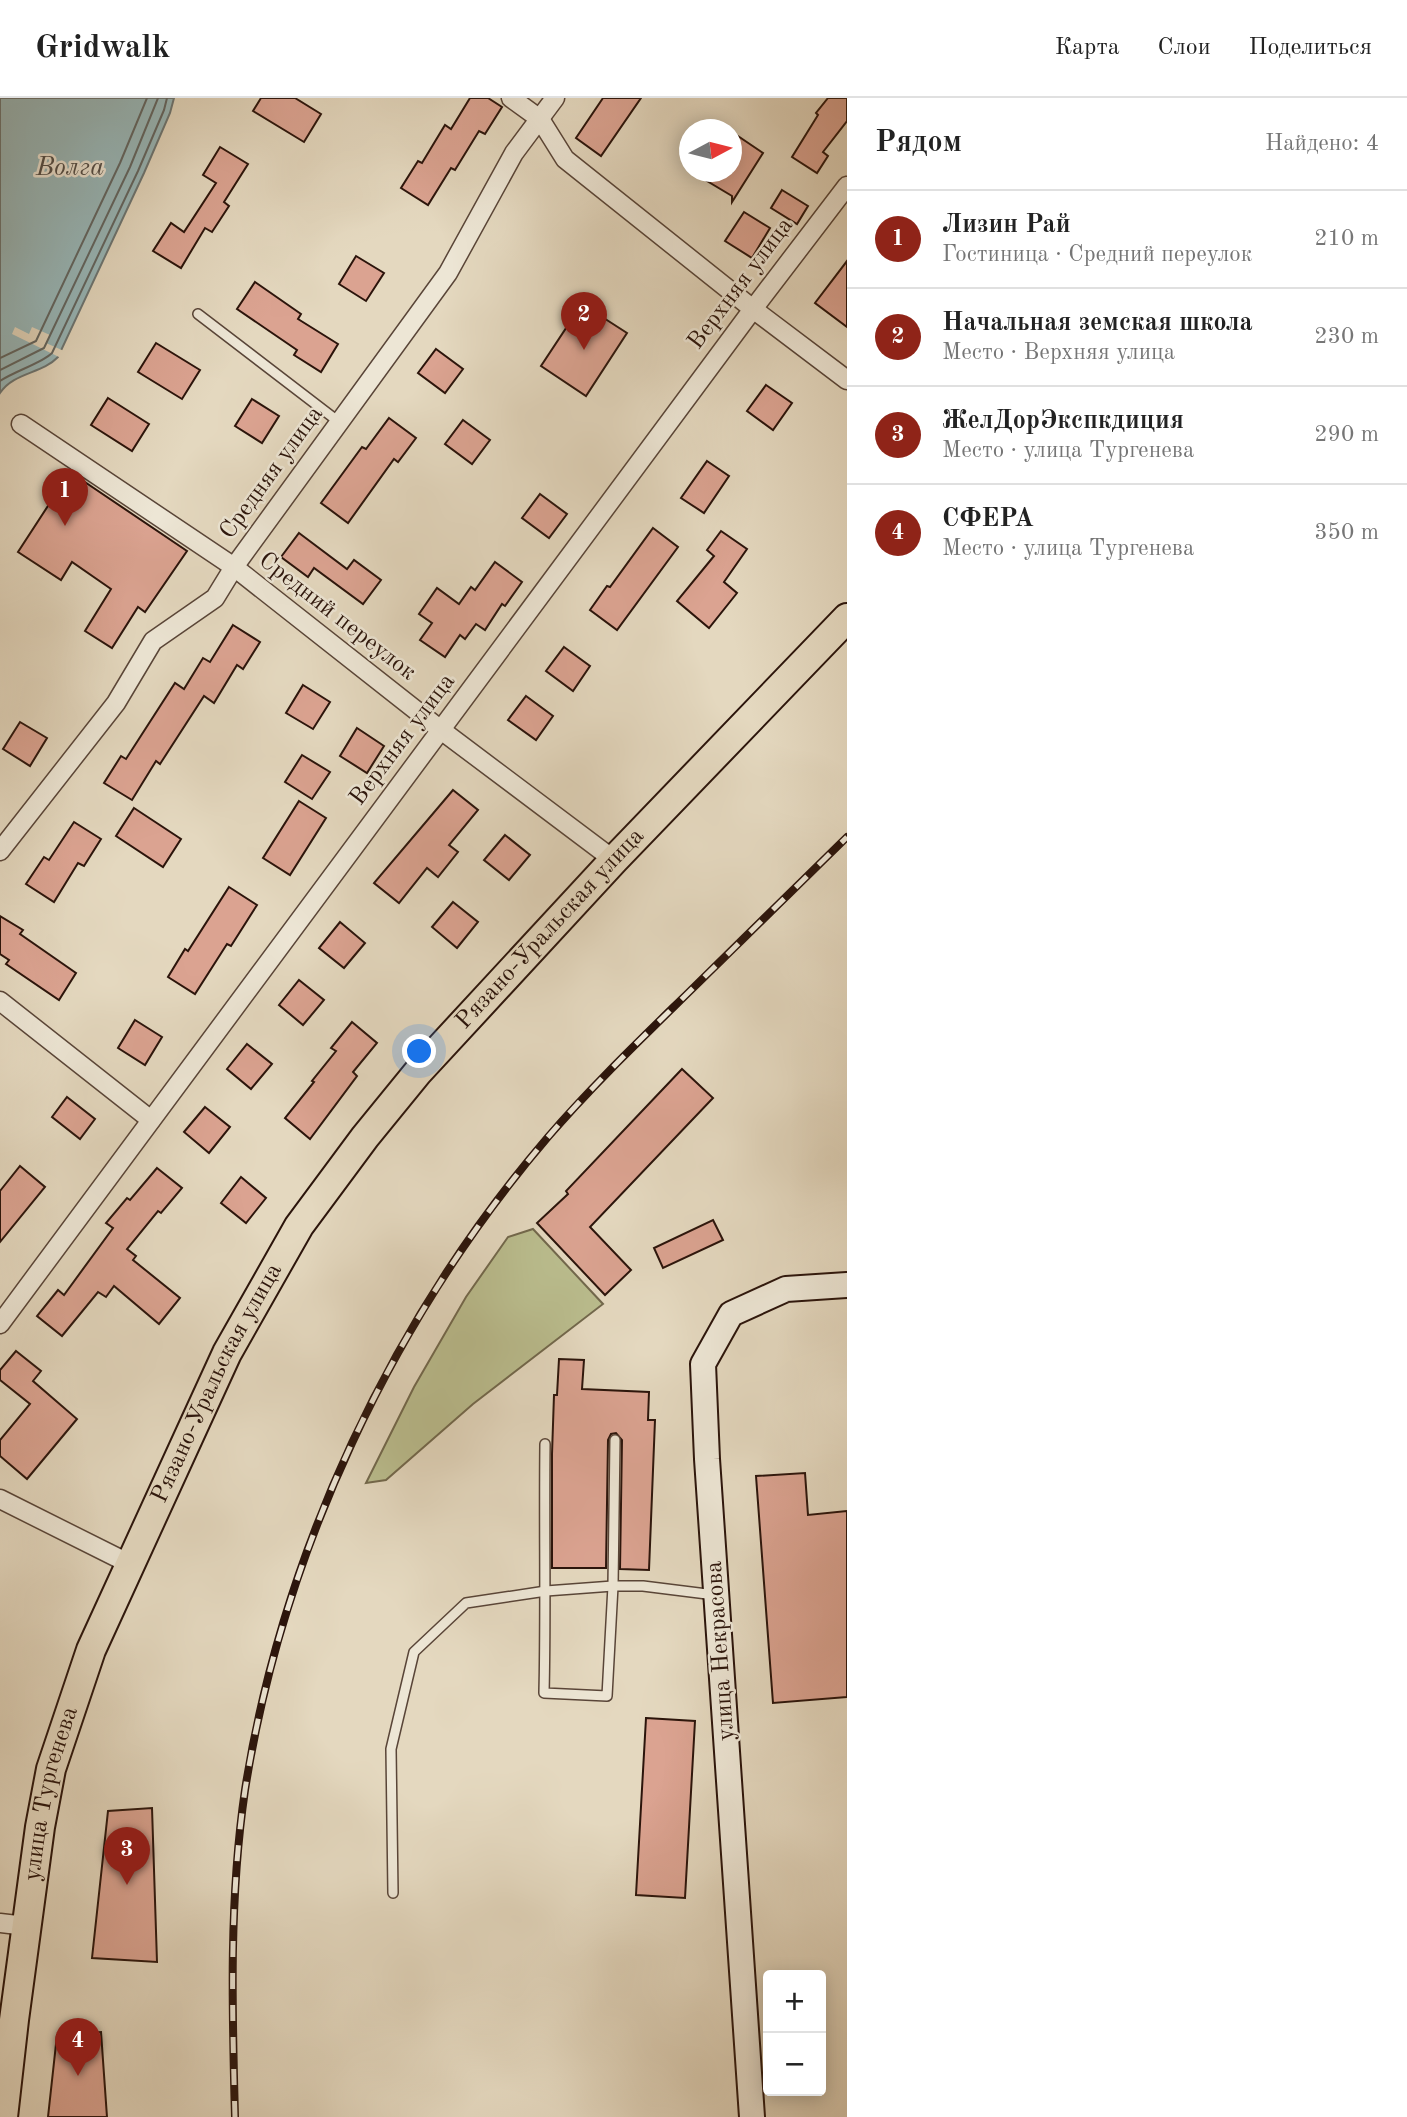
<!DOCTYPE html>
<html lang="ru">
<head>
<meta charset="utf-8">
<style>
	:root { --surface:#fff; --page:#f2f2f2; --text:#222; --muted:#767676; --line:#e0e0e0; --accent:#8f2418 }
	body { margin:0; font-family:"Old Standard TT",serif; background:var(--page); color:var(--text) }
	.controls { position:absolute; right:21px; bottom:21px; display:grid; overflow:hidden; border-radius:7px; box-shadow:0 4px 18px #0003 }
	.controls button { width:63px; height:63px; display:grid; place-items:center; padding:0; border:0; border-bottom:2px solid var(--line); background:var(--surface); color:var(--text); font:35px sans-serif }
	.compass { position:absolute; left:679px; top:21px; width:63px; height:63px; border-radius:50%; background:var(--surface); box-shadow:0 4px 18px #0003; rotate:83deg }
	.you { position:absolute; left:420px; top:954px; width:24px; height:24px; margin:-18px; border:5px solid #fff; border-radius:50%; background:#1a73e8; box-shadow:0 0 0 10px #1a73e833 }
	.badge { display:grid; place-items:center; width:46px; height:46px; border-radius:50%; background:var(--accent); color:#fff; font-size:23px; font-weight:700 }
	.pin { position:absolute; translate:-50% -58px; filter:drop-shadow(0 2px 4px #0008) }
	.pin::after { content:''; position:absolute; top:37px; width:24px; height:21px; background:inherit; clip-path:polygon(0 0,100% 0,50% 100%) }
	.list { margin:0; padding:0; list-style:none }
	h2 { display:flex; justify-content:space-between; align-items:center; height:91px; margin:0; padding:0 28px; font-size:30px }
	h2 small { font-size:23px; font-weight:400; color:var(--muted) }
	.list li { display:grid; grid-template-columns:46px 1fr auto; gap:21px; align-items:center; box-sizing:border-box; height:98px; padding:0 28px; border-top:2px solid var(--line) }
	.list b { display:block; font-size:26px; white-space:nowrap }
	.list p { margin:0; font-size:23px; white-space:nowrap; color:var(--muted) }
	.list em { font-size:23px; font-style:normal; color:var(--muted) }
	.map { position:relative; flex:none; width:847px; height:2019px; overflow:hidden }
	header { display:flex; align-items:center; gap:42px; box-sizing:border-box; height:98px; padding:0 35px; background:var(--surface); border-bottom:2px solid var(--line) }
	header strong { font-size:33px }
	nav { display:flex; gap:38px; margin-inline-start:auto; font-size:24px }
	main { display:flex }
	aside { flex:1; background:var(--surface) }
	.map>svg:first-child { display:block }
</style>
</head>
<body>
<header>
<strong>Gridwalk</strong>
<nav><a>Карта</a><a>Слои</a><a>Поделиться</a></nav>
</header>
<main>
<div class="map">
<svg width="847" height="2019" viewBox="0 0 847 2019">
	<rect width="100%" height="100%" fill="#e4d8bf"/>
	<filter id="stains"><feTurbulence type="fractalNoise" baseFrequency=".00286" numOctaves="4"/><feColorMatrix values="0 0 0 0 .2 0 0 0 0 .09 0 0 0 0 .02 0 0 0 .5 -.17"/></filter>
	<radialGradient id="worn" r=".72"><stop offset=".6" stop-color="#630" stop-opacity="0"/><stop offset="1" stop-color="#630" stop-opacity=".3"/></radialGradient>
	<!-- green -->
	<path fill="#babd8e" stroke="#72684c" stroke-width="2" d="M 533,1131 L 603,1206 L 473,1306 L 386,1382 L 366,1385 L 414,1289 L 466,1199 L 508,1139 Z"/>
	<!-- water -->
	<path fill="#98b8ba" stroke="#6c7674" stroke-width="2" d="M 0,0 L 174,0 L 170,15 L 144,75 L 58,259 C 42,276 14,274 0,295 Z"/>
	<!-- pier -->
	<path fill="#e4d8bf" d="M 15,229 L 29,236 L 32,229 L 50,237 L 46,245 L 64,253 L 61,260 L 12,236 Z"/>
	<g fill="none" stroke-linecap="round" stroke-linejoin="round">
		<!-- shore -->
		<g stroke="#626662" stroke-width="2">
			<path d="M 0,260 L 36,243 L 120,65 L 147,0"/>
			<path d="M 0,272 L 44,250 L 130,69 L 158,0"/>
			<path d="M 0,283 C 15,273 42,265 52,255 L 138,73 L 164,12 L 167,0"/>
		</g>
	</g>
	<!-- building -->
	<g fill="#dba391" stroke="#2b140b" stroke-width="2">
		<path d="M 261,0 L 295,0 L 321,16 L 304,44 L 253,13 Z"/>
		<path d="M 470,0 L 488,0 L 502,9 L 485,36 L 479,33 L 455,72 L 451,70 L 428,107 L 401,90 L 418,63 L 422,65 L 445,27 L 451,31 Z"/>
		<path d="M 603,0 L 641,0 L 601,58 L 576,40 Z"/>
		<path d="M 828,0 L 847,0 L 847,23 L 823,54 L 828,58 L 817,75 L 792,59 L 818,17 L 816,15 Z"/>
		<path d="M 732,34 L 763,55 L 732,104 L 732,98 L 692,74 L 732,74 Z"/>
		<path d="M 220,49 L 248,66 L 224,104 L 229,108 L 212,134 L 205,130 L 181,170 L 153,153 L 171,125 L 184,134 L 216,85 L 203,77 Z"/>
		<path d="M 782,92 L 808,108 L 797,126 L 771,110 Z"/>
		<path d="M 744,114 L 770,130 L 752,160 L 725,143 Z"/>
		<path d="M 356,158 L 384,175 L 366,203 L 339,186 Z"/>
		<path d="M 847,163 L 847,229 L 815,205 Z"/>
		<path d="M 255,184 L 301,216 L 298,221 L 338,246 L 321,274 L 294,257 L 297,252 L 237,211 Z"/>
		<path d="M 582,206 L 627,235 L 586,298 L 541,268 Z"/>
		<path d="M 156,245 L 200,272 L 182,301 L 138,274 Z"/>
		<path d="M 436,251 L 463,271 L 445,295 L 418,275 Z"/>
		<path d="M 766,287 L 792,305 L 773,332 L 747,313 Z"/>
		<path d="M 108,300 L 149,326 L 132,353 L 91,327 Z"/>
		<path d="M 252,301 L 279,318 L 262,345 L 235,328 Z"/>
		<path d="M 389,320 L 416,340 L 398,364 L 394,361 L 348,425 L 321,405 L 362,349 L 366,351 Z"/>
		<path d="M 463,322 L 490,342 L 472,366 L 445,346 Z"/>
		<path d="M 707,363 L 729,378 L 704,415 L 681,400 Z"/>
		<path d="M 70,374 L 187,453 L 145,514 L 138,509 L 112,550 L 85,533 L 111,491 L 72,464 L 61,482 L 18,454 Z"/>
		<path d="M 540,396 L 567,416 L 549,440 L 522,420 Z"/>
		<path d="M 653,430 L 678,449 L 617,532 L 590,512 L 607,488 L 610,489 Z"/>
		<path d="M 721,433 L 747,451 L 724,484 L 737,495 L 709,530 L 677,503 L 714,458 L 707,452 Z"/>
		<path d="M 299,435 L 347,471 L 354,462 L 381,482 L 363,506 L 314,470 L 308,479 L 281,459 Z"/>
		<path d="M 495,464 L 522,484 L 505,508 L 502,506 L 485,532 L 476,526 L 465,541 L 460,537 L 445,559 L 420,542 L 432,525 L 419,516 L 437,490 L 459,506 L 471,489 L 475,492 Z"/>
		<path d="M 233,527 L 260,544 L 243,571 L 237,567 L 214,605 L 204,598 L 160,666 L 156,663 L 132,702 L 104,685 L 121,658 L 126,661 L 175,585 L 184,591 L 203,560 L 210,564 Z"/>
		<path d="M 564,549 L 590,568 L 573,593 L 546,573 Z"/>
		<path d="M 303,587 L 330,604 L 313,631 L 286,615 Z"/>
		<path d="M 526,598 L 553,618 L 536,642 L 508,622 Z"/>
		<path d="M 20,624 L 47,640 L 30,668 L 3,651 Z"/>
		<path d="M 357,630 L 384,648 L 367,675 L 340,658 Z"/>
		<path d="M 302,657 L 330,674 L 312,701 L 285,684 Z"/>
		<path d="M 453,692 L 478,712 L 449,747 L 458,754 L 438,779 L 427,770 L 399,805 L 374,785 Z"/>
		<path d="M 299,703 L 326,720 L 290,777 L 263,760 Z"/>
		<path d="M 134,710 L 181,741 L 163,769 L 116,738 Z"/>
		<path d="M 74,724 L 101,741 L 84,768 L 78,765 L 54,804 L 26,786 L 44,759 L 49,762 Z"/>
		<path d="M 505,737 L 530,757 L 509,782 L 484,762 Z"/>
		<path d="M 229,789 L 257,807 L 231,848 L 227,846 L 195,896 L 168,879 L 185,851 L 188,853 Z"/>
		<path d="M 453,804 L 478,824 L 457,850 L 432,829 Z"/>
		<path d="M 0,818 L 23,832 L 20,836 L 76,875 L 59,902 L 6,866 L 9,862 L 0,856 Z"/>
		<path d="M 340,824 L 365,845 L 344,870 L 319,850 Z"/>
		<path d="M 299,882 L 324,902 L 303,927 L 279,907 Z"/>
		<path d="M 135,922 L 162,939 L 145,967 L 118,950 Z"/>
		<path d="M 352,924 L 377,945 L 353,974 L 357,978 L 310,1041 L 285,1020 L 314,984 L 312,983 L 336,953 L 331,950 Z"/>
		<path d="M 247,946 L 272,966 L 251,991 L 227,971 Z"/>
		<path d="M 682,971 L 713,1000 L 590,1129 L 631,1172 L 605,1197 L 537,1125 L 568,1096 L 566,1093 Z"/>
		<path d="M 67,999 L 95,1021 L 80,1041 L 52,1019 Z"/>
		<path d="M 205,1009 L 230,1029 L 209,1055 L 184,1034 Z"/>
		<path d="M 20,1068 L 45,1089 L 0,1144 L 0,1093 Z"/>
		<path d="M 157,1070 L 182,1090 L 161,1115 L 158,1113 L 127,1151 L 136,1158 L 133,1162 L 180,1200 L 159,1226 L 114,1188 L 106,1199 L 98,1194 L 62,1238 L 37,1218 L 58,1192 L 64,1197 L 113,1130 L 106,1125 L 127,1100 L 130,1102 Z"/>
		<path d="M 241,1079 L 266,1100 L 246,1125 L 221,1105 Z"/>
		<path d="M 713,1122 L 723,1142 L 663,1170 L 654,1150 Z"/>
		<path d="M 16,1253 L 41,1273 L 33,1283 L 77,1321 L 27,1381 L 0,1358 L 0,1342 L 30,1306 L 0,1282 L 0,1272 Z"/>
		<path d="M 559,1261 L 584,1262 L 582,1291 L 649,1294 L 648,1322 L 655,1322 L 649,1472 L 620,1471 L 622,1342 L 616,1335 L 611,1336 L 608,1342 L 606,1470 L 552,1470 L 552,1356 L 554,1297 L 557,1297 Z"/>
		<path d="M 805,1375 L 808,1417 L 847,1413 L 847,1599 L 773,1605 L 756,1378 Z"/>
		<path d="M 646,1620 L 695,1623 L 685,1800 L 636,1797 Z"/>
		<path d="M 152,1710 L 157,1864 L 92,1860 L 108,1713 Z"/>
		<path d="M 101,1934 L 107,2019 L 48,2019 L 57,1937 Z"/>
	</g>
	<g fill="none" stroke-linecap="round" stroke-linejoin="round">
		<defs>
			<g id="lane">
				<path d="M 198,216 L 339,324"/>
				<path d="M 545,1346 C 544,1429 546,1512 544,1595 L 607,1598 L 613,1488 L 615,1342"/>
				<path d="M 393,1795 L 391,1651 L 414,1554 L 466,1505 L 546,1493 L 613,1488 L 643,1488 L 715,1497"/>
			</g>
			<g id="street">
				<path d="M 511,0 L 540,21 L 565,61 L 753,211 L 847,282"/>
				<path d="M 21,326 L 234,469 L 441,632 L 614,762"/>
				<path d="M 0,753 L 116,605 L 153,543 L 215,500 L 234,469 L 448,175 L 514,55 L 555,0"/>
				<path d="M 0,903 L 151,1022"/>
				<path d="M 0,1226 L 753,211 L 847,88"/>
				<path d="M 0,1401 L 130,1466"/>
				<path d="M 0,1825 L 26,1828"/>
			</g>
			<path id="secondary" d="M 752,2019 L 707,1361 L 703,1266 L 731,1216 L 786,1191 L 847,1187"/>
			<g id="primary">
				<path id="s1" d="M 3,2019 L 14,1922 L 40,1729 L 51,1671 L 91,1552 L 227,1255 L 299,1128 L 365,1039 L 418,974 L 614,762 L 847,520"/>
			</g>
		</defs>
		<!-- lane casing -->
		<use href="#lane" stroke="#594538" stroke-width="12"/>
		<!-- street casing -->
		<use href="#street" stroke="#594538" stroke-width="21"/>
		<!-- secondary casing -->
		<use href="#secondary" stroke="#2b140b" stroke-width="28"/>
		<!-- primary casing -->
		<use href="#primary" stroke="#2b140b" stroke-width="32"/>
		<!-- lane -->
		<use href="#lane" stroke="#ede6d5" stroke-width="9"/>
		<!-- street -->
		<use href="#street" stroke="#ede6d5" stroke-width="18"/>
		<!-- secondary -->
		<use href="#secondary" stroke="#ede6d5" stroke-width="24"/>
		<!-- primary -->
		<use href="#primary" stroke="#e4d8bf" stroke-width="28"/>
		<defs>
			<path id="rail" d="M 235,2019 C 232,1910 229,1801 245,1692 C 282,1456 392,1221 548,1039 C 592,988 640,942 688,895 C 741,843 794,791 847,739"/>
		</defs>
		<!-- rail casing -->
		<use href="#rail" stroke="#2b140b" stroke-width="8"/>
		<!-- rail -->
		<use href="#rail" stroke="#ede6d5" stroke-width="5" stroke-dasharray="16" stroke-linecap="butt"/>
	</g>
	<g text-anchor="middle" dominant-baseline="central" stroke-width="5" stroke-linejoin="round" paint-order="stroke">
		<!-- street labels -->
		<g font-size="24" fill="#2b140b" stroke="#ede6d5">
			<text transform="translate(741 186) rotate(-53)">Верхняя улица</text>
			<text transform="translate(272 375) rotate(-54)">Средняя улица</text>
			<text transform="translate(337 519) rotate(38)">Средний переулок</text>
			<text transform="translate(403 642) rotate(-53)">Верхняя улица</text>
			<text stroke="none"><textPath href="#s1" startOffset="1339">Рязано-Уральская улица</textPath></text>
			<text stroke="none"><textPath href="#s1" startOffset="772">Рязано-Уральская улица</textPath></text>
			<text transform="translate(721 1553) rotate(-94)">улица Некрасова</text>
			<text stroke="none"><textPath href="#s1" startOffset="327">улица Тургенева</textPath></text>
		</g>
		<!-- water labels -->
		<g font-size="26" font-style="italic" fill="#514d48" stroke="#ede6d5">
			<text x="70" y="70">Волга</text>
		</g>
	</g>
	<rect width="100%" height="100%" filter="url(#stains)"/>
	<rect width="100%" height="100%" fill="url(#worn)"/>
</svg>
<div class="controls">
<button>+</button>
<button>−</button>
</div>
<svg class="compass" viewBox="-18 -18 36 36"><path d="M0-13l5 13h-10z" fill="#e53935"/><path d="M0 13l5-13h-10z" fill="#767676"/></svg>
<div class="you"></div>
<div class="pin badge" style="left:65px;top:428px">1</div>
<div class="pin badge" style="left:584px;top:252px">2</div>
<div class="pin badge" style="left:127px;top:1787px">3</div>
<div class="pin badge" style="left:78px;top:1978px">4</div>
</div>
<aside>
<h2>Рядом<small>Найдено: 4</small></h2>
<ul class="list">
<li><span class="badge">1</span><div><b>Лизин Рай</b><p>Гостиница · Средний переулок</p></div><em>210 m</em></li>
<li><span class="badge">2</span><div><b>Начальная земская школа</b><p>Место · Верхняя улица</p></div><em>230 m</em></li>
<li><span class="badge">3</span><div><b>ЖелДорЭкспкдиция</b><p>Место · улица Тургенева</p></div><em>290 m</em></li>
<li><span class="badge">4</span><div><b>СФЕРА</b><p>Место · улица Тургенева</p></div><em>350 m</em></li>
</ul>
</aside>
</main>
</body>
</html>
